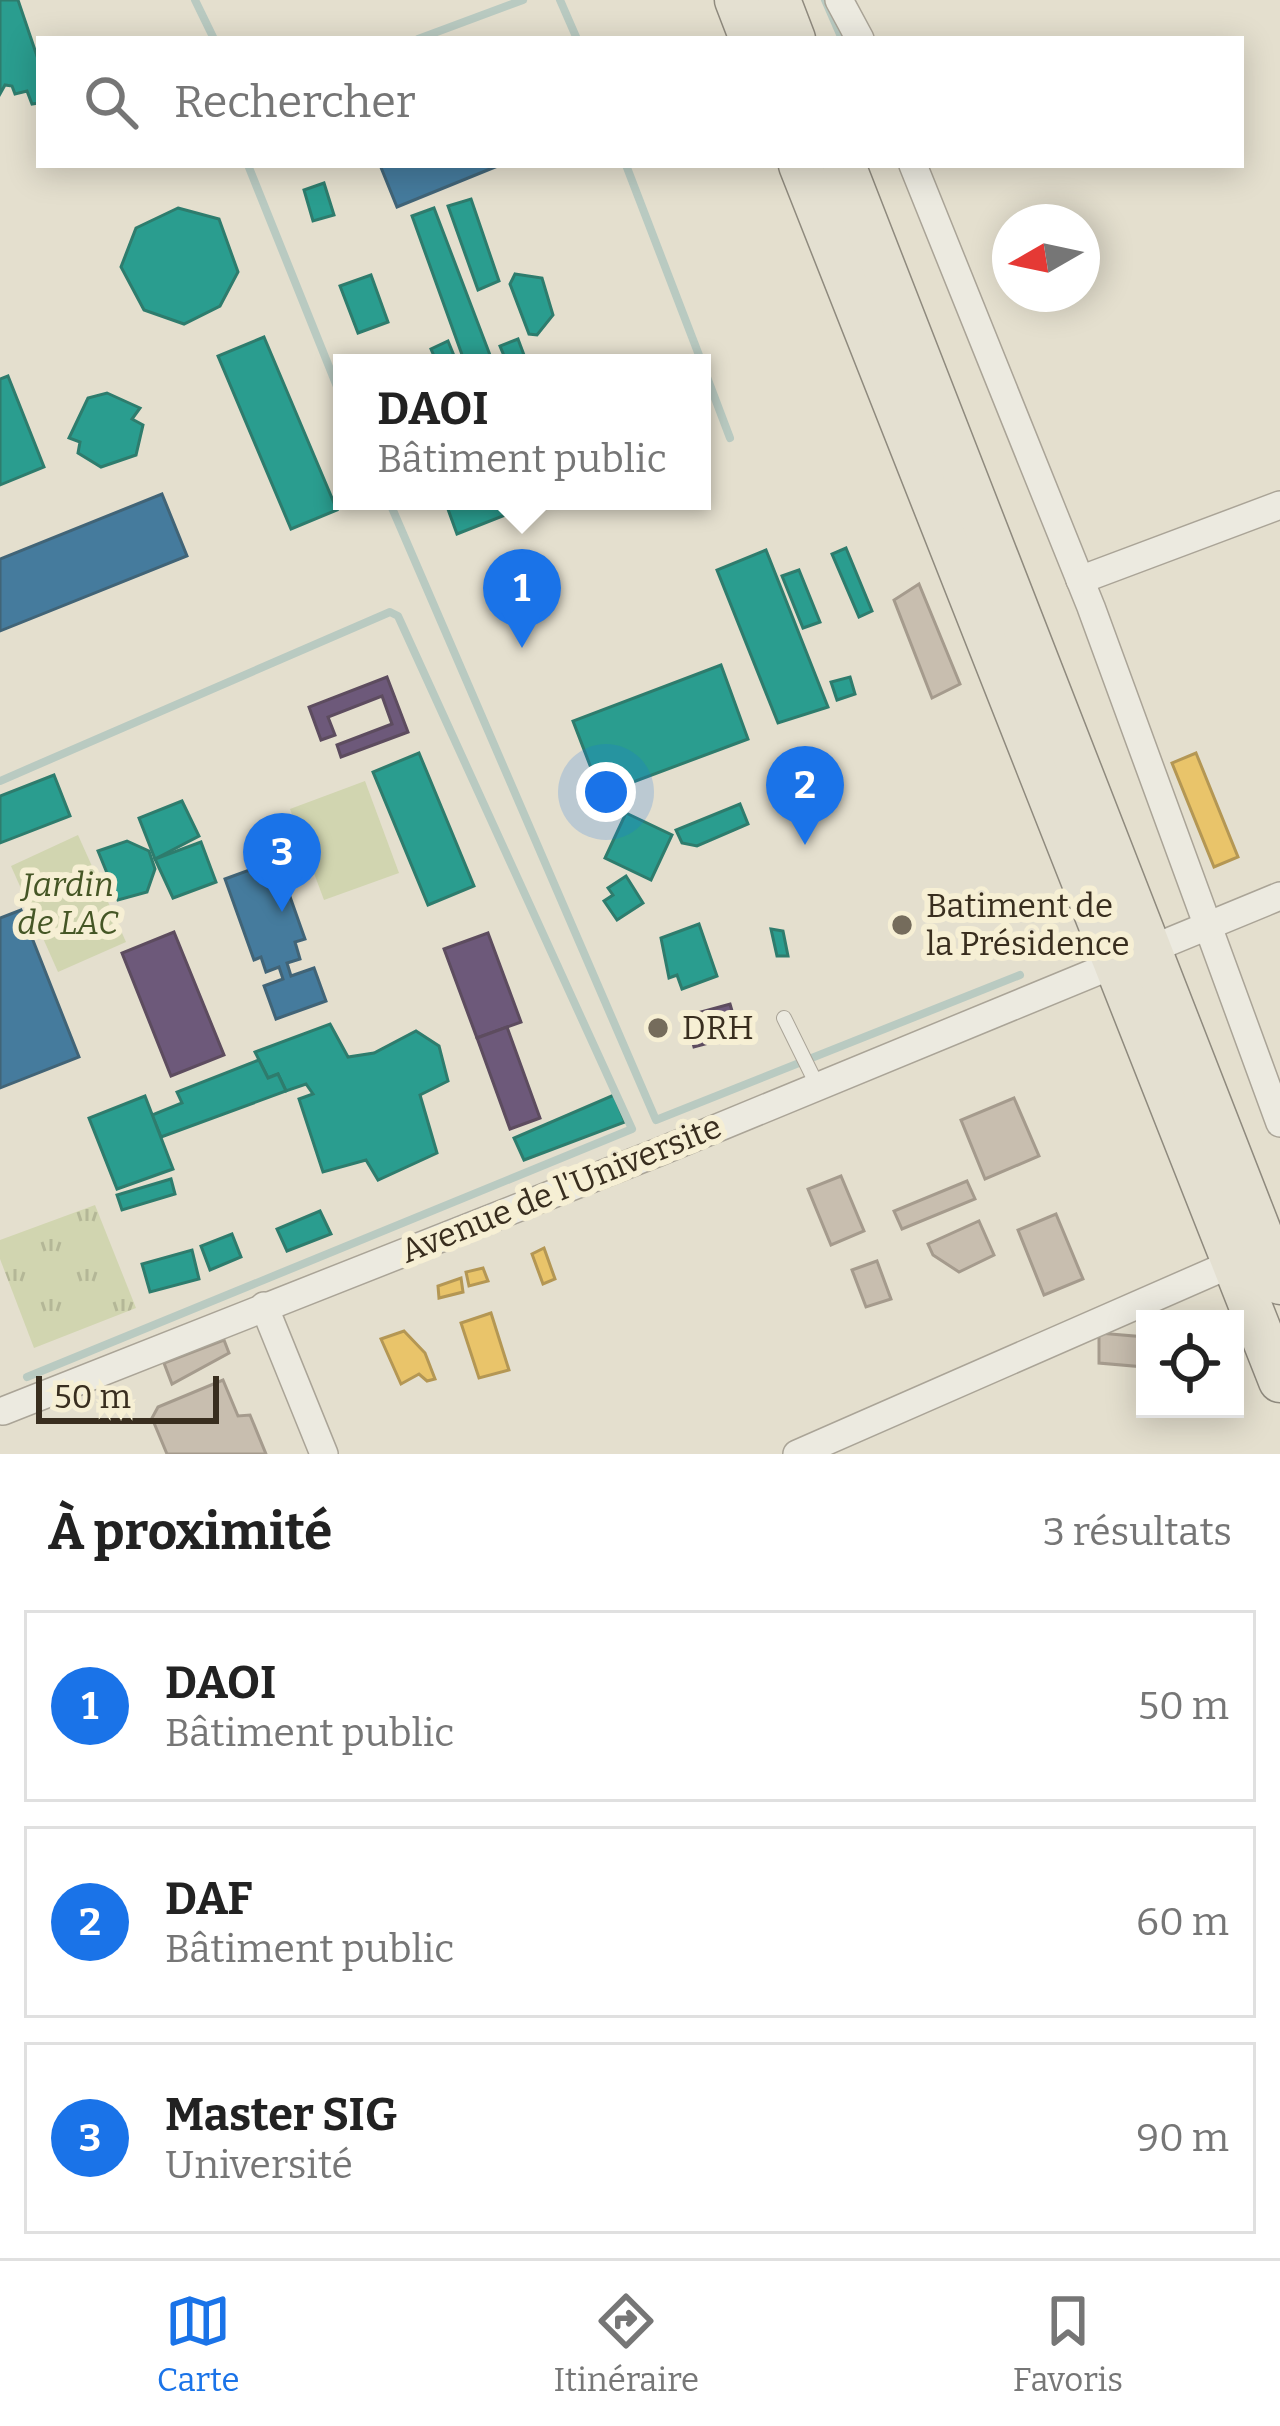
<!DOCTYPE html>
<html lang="fr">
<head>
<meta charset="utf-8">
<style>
	:root { --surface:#fff; --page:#f2f2f2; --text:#222; --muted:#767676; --line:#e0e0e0; --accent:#1a73e8 }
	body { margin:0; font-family:Bitter,serif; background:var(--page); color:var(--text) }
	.controls { position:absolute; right:36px; bottom:36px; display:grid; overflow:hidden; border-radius:0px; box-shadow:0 6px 30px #0003 }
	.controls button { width:108px; height:108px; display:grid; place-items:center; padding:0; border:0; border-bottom:3px solid var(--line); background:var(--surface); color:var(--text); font:60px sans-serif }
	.compass { position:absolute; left:992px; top:204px; width:108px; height:108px; border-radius:50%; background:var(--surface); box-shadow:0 6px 30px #0003; rotate:261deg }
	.scale { position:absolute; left:36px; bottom:30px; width:183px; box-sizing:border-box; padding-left:12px; border:6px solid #392e1f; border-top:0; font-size:33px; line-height:42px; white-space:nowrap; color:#392e1f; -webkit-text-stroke:9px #f6efd4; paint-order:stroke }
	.you { position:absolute; left:606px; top:792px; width:42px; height:42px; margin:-30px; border:9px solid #fff; border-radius:50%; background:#1a73e8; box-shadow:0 0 0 18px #1a73e833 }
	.badge { display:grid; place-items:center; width:78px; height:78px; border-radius:50%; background:var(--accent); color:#fff; font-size:39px; font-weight:700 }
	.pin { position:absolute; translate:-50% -99px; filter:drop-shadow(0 3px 6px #0008) }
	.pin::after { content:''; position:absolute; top:63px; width:42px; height:36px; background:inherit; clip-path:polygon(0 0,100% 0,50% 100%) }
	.popup { position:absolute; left:333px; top:354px; width:378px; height:156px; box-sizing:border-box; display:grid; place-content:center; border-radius:0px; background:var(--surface); filter:drop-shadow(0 3px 9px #0005); font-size:39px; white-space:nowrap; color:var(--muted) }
	.popup b { font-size:45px; color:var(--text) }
	.popup::after { content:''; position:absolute; left:50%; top:100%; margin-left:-24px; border:24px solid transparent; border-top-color:var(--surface) }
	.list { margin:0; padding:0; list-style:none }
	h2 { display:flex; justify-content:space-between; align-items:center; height:156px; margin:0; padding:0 48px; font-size:51px }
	h2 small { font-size:39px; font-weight:400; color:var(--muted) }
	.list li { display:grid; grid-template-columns:78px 1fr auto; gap:36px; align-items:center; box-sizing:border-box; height:192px; margin:0 24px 24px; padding:0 24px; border:3px solid var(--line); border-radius:0px }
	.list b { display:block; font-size:45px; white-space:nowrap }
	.list p { margin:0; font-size:39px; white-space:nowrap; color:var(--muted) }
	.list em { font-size:39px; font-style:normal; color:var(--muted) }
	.icon { flex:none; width:66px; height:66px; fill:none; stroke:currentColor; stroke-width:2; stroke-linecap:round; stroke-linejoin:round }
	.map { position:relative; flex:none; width:1280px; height:1454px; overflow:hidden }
	.search { position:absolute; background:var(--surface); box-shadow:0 6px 30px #0003; left:36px; right:36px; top:36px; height:132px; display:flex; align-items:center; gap:30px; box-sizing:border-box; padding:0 42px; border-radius:0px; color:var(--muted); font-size:45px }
	.sheet { height:804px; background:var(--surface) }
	nav { display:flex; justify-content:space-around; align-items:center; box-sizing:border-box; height:168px; border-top:3px solid var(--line); background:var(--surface); font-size:33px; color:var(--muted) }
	nav a { display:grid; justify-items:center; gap:6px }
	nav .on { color:var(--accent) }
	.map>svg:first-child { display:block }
</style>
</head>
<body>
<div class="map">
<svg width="1280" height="1454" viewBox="0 0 1280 1454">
	<defs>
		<pattern id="park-tufts" width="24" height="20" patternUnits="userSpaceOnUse" patternTransform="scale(3)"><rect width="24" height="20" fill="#d1d5b0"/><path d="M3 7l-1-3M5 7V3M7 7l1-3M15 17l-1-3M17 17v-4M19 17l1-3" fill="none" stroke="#b4b797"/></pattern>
	</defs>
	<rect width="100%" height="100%" fill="#e4dfce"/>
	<!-- park -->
	<path fill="url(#park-tufts)" d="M 95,1205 L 136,1308 L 34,1348 L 0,1259 L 0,1240 Z"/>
	<!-- garden -->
	<g fill="#d1d5b0">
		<path d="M 365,781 L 399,873 L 324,900 L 290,809 Z"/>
		<path d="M 78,835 L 126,942 L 58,972 L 11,866 Z"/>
	</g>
	<!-- homes -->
	<g fill="#e9c46a" stroke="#b49754" stroke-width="3">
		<path d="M 1196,753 L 1238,857 L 1214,867 L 1172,763 Z"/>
		<path d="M 544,1248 L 555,1279 L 543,1284 L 532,1254 Z"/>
		<path d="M 483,1268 L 488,1281 L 469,1286 L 466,1272 Z"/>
		<path d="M 461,1278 L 463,1292 L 439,1298 L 438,1286 Z"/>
		<path d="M 491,1313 L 509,1370 L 479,1378 L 461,1323 Z"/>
		<path d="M 404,1331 L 425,1353 L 435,1379 L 427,1381 L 419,1374 L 401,1384 L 381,1339 Z"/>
	</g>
	<!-- offices -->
	<g fill="#6d597a" stroke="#5d4c5f" stroke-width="3">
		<path d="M 387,677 L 408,732 L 341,757 L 337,745 L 392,724 L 382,696 L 328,717 L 335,735 L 321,740 L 309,707 Z"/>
		<path d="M 174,932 L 224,1055 L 171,1076 L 122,953 Z"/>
		<path d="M 488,933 L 521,1022 L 477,1038 L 444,949 Z"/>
		<path d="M 730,1004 L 739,1035 L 694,1047 L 686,1016 Z"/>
		<path d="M 507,1027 L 540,1118 L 510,1129 L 477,1038 Z"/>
	</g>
	<!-- schools -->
	<g fill="#2a9d8f" stroke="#2e7c6d" stroke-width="3">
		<path d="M 0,0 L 18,0 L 39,62 L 39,103 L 32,104 L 27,91 L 15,94 L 12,86 L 5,85 L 0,94 Z"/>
		<path d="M 324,183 L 334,215 L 313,221 L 304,190 Z"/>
		<path d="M 471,199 L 499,281 L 478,290 L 448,206 Z"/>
		<path d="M 178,208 L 219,219 L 238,272 L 220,306 L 184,324 L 144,310 L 121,267 L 136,228 Z"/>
		<path d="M 434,208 L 493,363 L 465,363 L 412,216 Z"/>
		<path d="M 515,274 L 542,278 L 553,315 L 537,335 L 529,334 L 510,284 Z"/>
		<path d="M 371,275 L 388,322 L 358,333 L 340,286 Z"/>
		<path d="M 264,337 L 337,510 L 291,529 L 218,356 Z"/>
		<path d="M 518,339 L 527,363 L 507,363 L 500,346 Z"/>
		<path d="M 448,341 L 457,363 L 437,363 L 431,349 Z"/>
		<path d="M 8,376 L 44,467 L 0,485 L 0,379 Z"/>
		<path d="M 107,393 L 140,408 L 132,419 L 143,425 L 136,455 L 101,467 L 78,453 L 80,442 L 69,438 L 88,398 Z"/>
		<path d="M 445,501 L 541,501 L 457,534 Z"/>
		<path d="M 846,548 L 872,611 L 859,617 L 832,554 Z"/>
		<path d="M 766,550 L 828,707 L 778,723 L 717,570 Z"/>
		<path d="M 799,570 L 820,622 L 803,628 L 782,576 Z"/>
		<path d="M 721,665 L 748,739 L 601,794 L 573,721 Z"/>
		<path d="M 850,677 L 855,694 L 837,700 L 831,682 Z"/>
		<path d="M 419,753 L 474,886 L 428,905 L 373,772 Z"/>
		<path d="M 54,775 L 70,816 L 0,843 L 0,796 Z"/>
		<path d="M 182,801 L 199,836 L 155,859 L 139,818 Z"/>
		<path d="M 740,804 L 748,824 L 697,846 L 682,843 L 676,830 Z"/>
		<path d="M 626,813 L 672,835 L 651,880 L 605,858 Z"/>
		<path d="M 127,841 L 149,851 L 155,869 L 147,892 L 118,900 L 98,851 Z"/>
		<path d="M 201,842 L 216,882 L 173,898 L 155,859 Z"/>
		<path d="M 626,876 L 643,903 L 617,920 L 604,901 L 613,895 L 608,888 Z"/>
		<path d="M 699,924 L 717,976 L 682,989 L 677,975 L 669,978 L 661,938 Z"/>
		<path d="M 771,929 L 783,931 L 788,956 L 777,956 Z"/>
		<path d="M 330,1024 L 348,1057 L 374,1053 L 416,1031 L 439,1046 L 448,1081 L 420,1095 L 437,1153 L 378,1180 L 366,1160 L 323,1172 L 299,1099 L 313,1094 L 306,1084 L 286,1091 L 278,1074 L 268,1078 L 255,1052 Z"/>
		<path d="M 259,1060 L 268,1078 L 278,1074 L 286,1091 L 161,1137 L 152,1115 L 182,1103 L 177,1092 Z"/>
		<path d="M 614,1095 L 625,1122 L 524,1160 L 514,1138 Z"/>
		<path d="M 145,1096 L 173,1169 L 117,1189 L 89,1118 Z"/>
		<path d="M 171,1179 L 175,1194 L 122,1210 L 117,1195 Z"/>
		<path d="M 320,1211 L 331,1234 L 287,1251 L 277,1229 Z"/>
		<path d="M 232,1234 L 241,1257 L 210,1270 L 201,1246 Z"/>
		<path d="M 192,1250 L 199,1279 L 150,1292 L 142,1264 Z"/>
	</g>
	<!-- public -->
	<g fill="#457b9d" stroke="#416477" stroke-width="3">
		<path d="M 380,165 L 500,165 L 397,207 Z"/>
		<path d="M 162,494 L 187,556 L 0,631 L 0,559 Z"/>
		<path d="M 277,860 L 305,939 L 295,942 L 300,959 L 287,963 L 291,976 L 314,968 L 326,1001 L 276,1019 L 264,986 L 283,979 L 279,967 L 266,972 L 261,957 L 254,960 L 225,879 Z"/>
		<path d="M 21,910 L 79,1057 L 0,1088 L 0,918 Z"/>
	</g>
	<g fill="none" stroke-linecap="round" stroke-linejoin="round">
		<!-- stream -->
		<g stroke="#b9cac1" stroke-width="8">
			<path d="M 195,0 L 214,39"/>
			<path d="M 560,0 L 577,39"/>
			<path d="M 825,0 L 842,39"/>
			<path d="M 418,39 L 523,0"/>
			<path d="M 248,165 L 342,399"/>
			<path d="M 626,165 L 702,363"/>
			<path d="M 702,364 L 730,438"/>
			<path d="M 389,501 L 656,1120 L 1020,975"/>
			<path d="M 0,781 L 390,612 L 398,616 L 632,1129 L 27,1377"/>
		</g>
	</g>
	<!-- building -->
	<g fill="#c8beaf" stroke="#a59b8d" stroke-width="3">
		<path d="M 919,584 L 960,684 L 932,698 L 894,600 Z"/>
		<path d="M 1014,1098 L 1039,1156 L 985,1179 L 961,1120 Z"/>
		<path d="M 841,1176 L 864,1231 L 831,1245 L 808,1189 Z"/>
		<path d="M 967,1181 L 975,1199 L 902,1229 L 894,1211 Z"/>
		<path d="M 1056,1214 L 1083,1279 L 1044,1295 L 1018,1230 Z"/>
		<path d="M 979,1221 L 994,1255 L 959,1272 L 933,1255 L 928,1244 Z"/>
		<path d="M 877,1261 L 891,1299 L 866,1307 L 852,1270 Z"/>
		<path d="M 1099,1333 L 1145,1337 L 1145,1367 L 1099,1363 Z"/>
		<path d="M 224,1340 L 229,1353 L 172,1384 L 164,1363 Z"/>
		<path d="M 223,1380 L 238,1416 L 250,1415 L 266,1454 L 167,1454 L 152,1418 L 158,1407 Z"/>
	</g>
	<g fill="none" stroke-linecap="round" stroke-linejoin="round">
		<defs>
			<path id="service" d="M 784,1018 L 818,1087"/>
			<g id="minor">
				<path d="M 839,0 L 860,39"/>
				<path d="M 913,165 L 1091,607 L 1280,1123"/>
				<path d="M 1080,580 L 1280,505"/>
				<path d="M 264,1306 L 324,1454"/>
				<path d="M 3,1411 L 659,1152 L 1280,896"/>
				<path d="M 797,1454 L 1249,1256"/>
			</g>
			<g id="primary">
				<path d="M 736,0 L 751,39"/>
				<path d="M 779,0 L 794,39"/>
				<path d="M 800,165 L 1280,1381"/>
				<path d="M 844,165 L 1280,1283"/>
			</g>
		</defs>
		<!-- service casing -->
		<use href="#service" stroke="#aaa497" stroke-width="16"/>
		<!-- minor casing -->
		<use href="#minor" stroke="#aaa497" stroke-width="30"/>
		<!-- primary casing -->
		<use href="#primary" stroke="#8f8a7e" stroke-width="45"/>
		<!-- service -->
		<use href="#service" stroke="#eceae0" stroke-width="14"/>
		<!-- minor -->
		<use href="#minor" stroke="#eceae0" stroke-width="27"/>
		<!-- primary -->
		<use href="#primary" stroke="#e4e0d1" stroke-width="42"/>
	</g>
	<!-- markers -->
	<g fill="#756c5c" stroke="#f6efd4" stroke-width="4.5">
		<circle cx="902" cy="925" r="12"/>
		<circle cx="658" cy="1028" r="12"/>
	</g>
	<g text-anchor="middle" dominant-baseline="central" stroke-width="12" stroke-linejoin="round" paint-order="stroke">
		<!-- park labels -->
		<g font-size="33" font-style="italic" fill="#455625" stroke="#f6efd4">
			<text x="68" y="885">Jardin<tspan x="68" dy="38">de LAC</tspan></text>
		</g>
		<!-- poi labels -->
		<g font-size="33" fill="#392e1f" stroke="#f6efd4" text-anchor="start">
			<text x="926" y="906">Batiment de<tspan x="926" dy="38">la Présidence</tspan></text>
			<text x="682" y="1028">DRH</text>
		</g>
		<!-- street labels -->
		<g font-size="33" fill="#392e1f" stroke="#f6efd4">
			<text transform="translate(561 1189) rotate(-22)">Avenue de l'Universite</text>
		</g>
	</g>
</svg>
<div class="controls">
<button><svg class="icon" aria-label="locate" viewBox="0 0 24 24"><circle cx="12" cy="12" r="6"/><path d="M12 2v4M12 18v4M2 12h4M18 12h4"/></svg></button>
</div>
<svg class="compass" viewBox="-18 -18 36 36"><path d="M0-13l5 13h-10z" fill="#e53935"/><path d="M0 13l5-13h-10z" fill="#767676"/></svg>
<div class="scale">50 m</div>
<div class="you"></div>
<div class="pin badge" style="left:522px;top:648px">1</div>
<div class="popup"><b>DAOI</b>Bâtiment public</div>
<div class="pin badge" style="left:805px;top:845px">2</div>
<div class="pin badge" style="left:282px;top:912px">3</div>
<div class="search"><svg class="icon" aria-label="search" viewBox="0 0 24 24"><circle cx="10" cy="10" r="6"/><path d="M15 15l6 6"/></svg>Rechercher</div>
</div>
<section class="sheet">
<h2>À proximité<small>3 résultats</small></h2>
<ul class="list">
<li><span class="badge">1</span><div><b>DAOI</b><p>Bâtiment public</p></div><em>50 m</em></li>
<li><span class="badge">2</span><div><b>DAF</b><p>Bâtiment public</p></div><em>60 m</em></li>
<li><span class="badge">3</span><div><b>Master SIG</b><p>Université</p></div><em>90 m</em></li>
</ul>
</section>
<nav>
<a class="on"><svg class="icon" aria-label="map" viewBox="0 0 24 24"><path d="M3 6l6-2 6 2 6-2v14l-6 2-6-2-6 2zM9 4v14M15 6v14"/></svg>Carte</a>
<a><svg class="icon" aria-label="directions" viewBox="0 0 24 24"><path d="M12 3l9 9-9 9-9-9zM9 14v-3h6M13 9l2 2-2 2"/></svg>Itinéraire</a>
<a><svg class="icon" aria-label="saved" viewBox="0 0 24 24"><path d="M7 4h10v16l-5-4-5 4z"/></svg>Favoris</a>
</nav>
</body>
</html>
